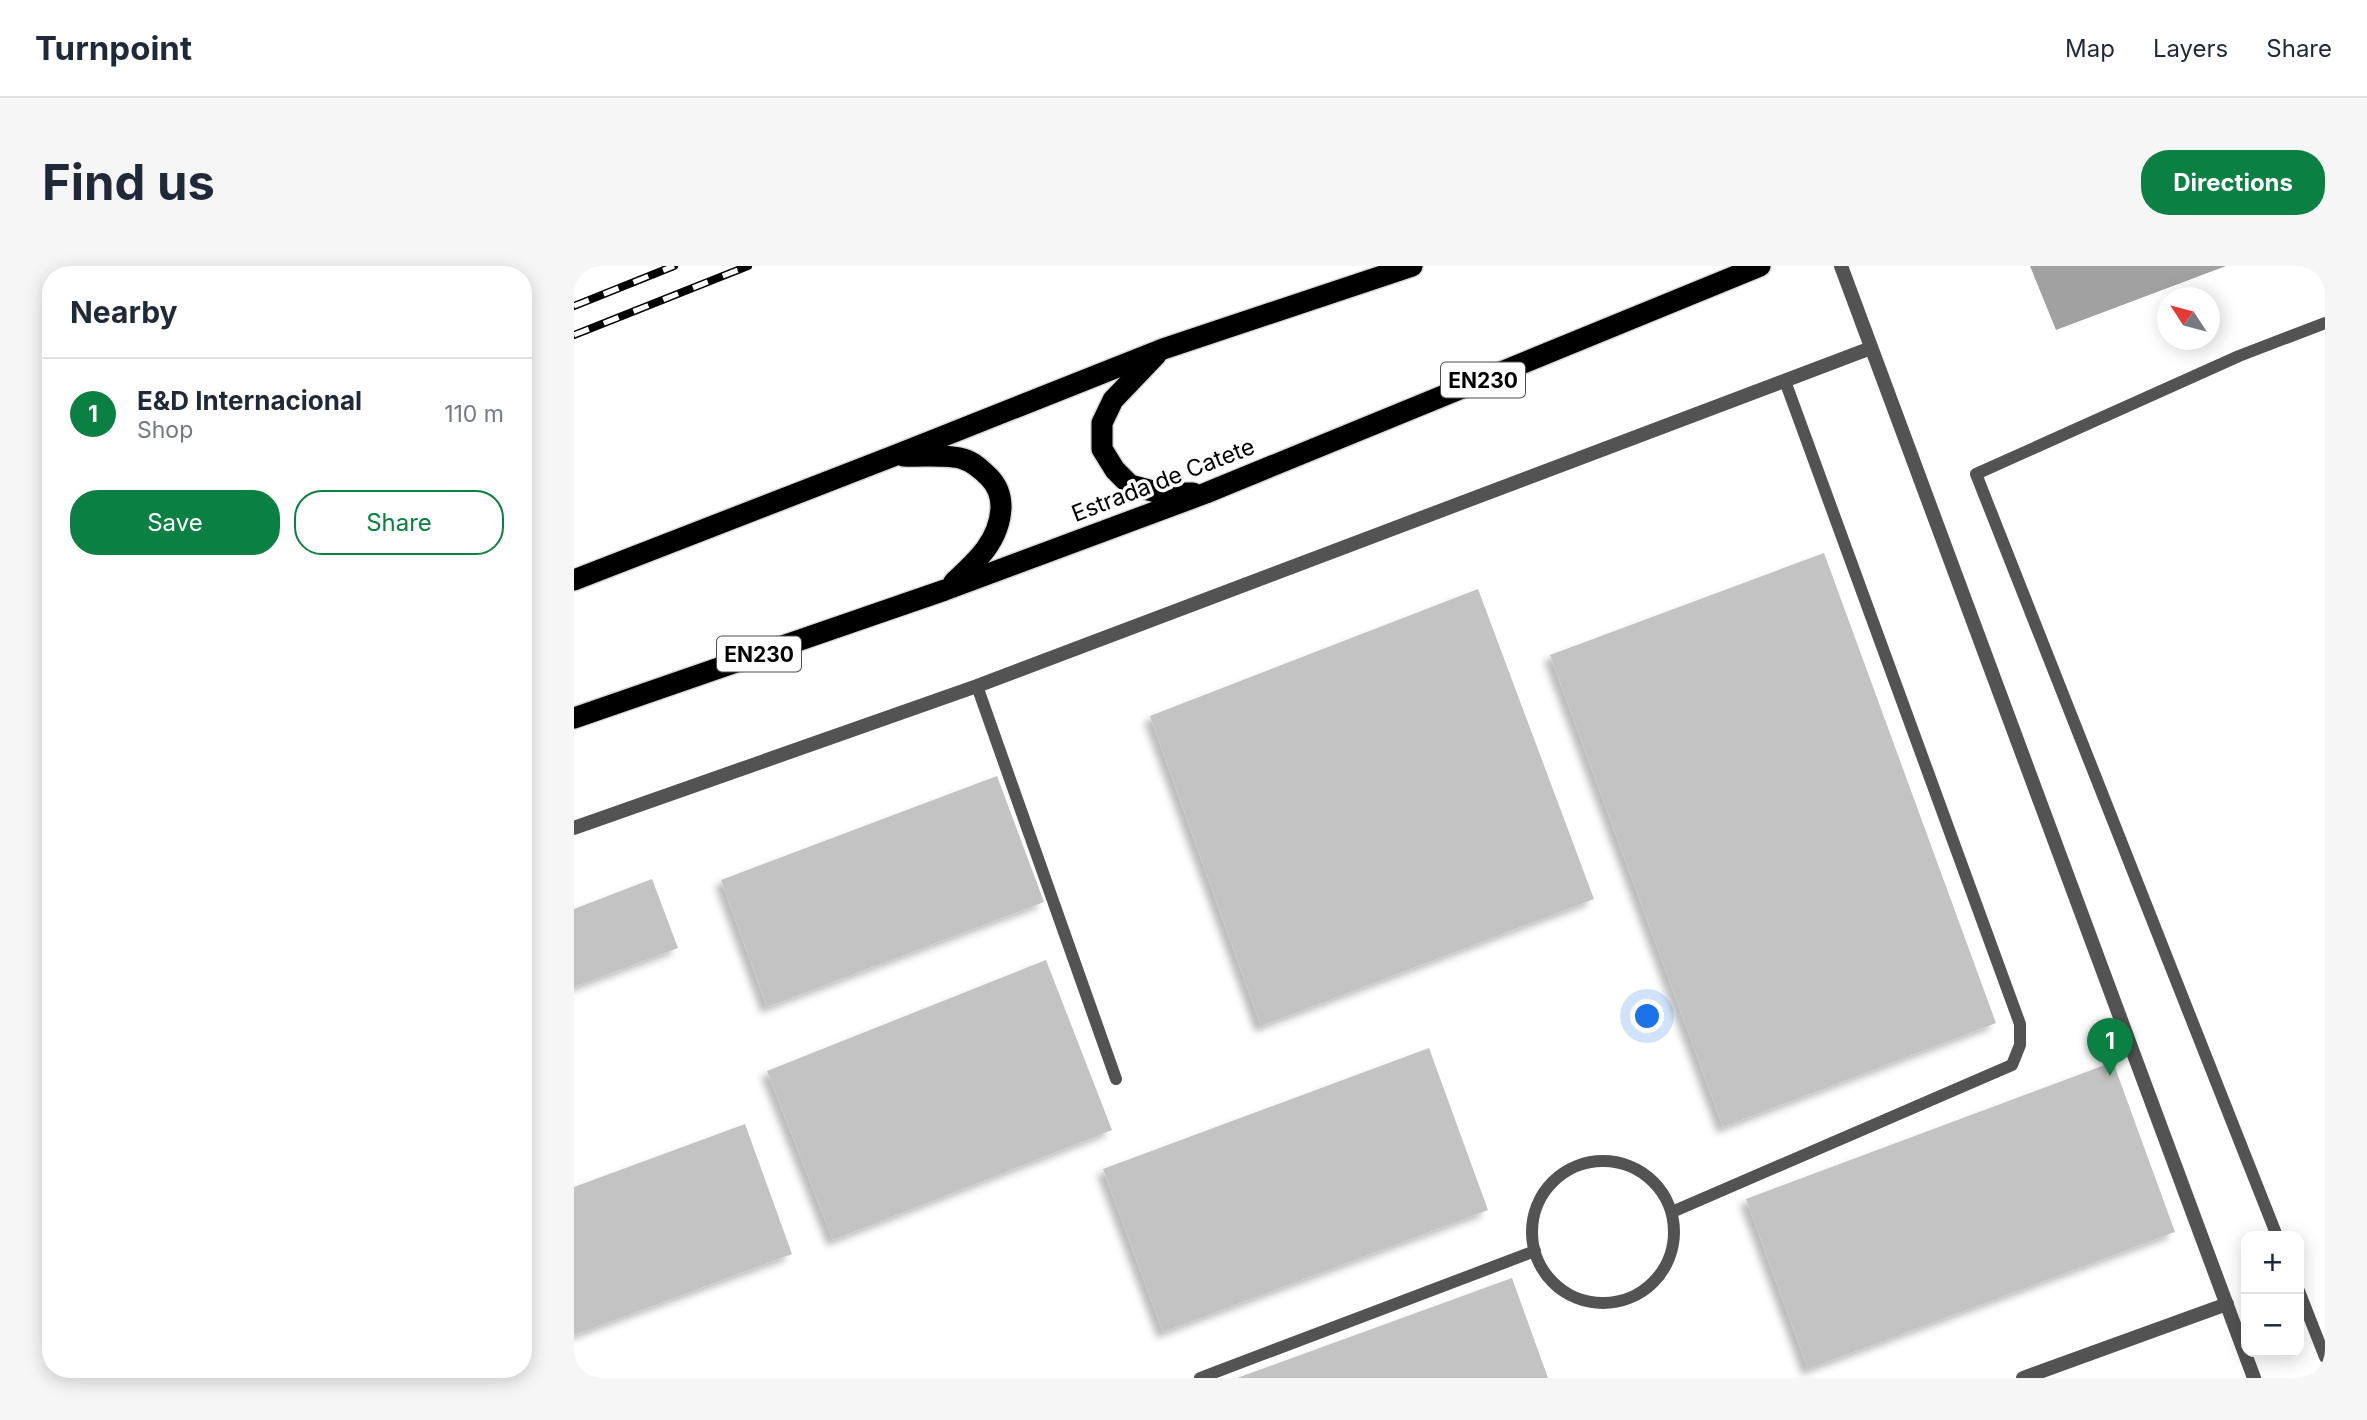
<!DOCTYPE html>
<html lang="en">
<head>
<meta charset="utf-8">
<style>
	:root { --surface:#fff; --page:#f6f6f7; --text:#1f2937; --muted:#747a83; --line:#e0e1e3; --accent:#0b8043 }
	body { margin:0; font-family:Inter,sans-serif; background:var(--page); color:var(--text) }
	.controls { position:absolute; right:21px; bottom:21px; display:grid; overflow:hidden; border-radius:14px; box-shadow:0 4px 18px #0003 }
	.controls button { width:63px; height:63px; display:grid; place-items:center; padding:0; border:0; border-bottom:2px solid var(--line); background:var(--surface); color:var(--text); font:35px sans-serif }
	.compass { position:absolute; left:1583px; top:21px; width:63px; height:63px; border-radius:50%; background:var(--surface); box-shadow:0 4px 18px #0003; rotate:306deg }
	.you { position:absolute; left:1074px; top:751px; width:24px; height:24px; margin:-18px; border:5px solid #fff; border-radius:50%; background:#1a73e8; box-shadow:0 0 0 10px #1a73e833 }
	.badge { display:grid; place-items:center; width:46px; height:46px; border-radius:50%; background:var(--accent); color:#fff; font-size:23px; font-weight:700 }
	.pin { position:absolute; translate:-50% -58px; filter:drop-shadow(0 2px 4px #0008) }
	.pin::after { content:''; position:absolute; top:37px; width:24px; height:21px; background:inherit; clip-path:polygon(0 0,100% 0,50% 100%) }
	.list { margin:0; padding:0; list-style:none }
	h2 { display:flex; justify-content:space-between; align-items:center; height:91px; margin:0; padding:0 28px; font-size:30px }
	h2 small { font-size:23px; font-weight:400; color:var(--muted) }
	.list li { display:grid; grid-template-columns:46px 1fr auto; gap:21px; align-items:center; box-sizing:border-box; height:112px; padding:0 28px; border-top:2px solid var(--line) }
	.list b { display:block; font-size:26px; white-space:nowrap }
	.list p { margin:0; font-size:23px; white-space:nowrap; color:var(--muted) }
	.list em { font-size:23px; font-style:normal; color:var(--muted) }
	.actions { display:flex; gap:14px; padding:21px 28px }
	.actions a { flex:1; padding:16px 0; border:2px solid var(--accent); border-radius:28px; text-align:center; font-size:24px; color:var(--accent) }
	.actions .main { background:var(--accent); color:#fff }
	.map { position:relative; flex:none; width:1751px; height:1112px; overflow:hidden; border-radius:28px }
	header { display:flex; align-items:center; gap:42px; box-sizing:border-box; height:98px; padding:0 35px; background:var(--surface); border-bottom:2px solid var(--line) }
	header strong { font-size:33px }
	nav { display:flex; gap:38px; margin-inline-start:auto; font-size:24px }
	.intro { display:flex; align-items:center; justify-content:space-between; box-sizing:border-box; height:168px; padding:0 42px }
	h1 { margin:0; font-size:49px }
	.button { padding:18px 32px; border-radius:28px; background:var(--accent); color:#fff; font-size:24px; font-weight:700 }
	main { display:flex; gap:42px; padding:0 42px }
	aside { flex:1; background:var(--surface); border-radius:28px; box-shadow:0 4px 18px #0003 }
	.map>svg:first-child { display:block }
</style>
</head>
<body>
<header>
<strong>Turnpoint</strong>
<nav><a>Map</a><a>Layers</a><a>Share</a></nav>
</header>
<div class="intro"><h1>Find us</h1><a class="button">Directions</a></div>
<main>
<aside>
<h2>Nearby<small></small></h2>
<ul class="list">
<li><span class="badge">1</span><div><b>E&amp;D Internacional</b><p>Shop</p></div><em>110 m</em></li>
</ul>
<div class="actions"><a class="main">Save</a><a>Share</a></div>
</aside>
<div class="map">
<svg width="1751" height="1112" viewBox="0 0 1751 1112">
	<defs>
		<filter id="shadow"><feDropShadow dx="-6" dy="6" stdDeviation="3.5" flood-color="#0004"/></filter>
	</defs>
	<rect width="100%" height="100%" fill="#fff"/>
	<!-- water -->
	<path fill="#a1a1a1" d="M 1456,0 L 1652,0 L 1482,64 Z"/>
	<!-- building -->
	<g fill="#c3c3c3" filter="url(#shadow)">
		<path d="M 1250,287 L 1422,757 L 1149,861 L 976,389 Z"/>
		<path d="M 904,323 L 1020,633 L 687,760 L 576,450 Z"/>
		<path d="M 423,510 L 470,636 L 193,741 L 147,614 Z"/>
		<path d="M 78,613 L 104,682 L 0,721 L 0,643 Z"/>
		<path d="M 472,694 L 538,864 L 259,974 L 193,805 Z"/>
		<path d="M 855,782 L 914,944 L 589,1066 L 529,903 Z"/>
		<path d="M 1539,796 L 1601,966 L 1234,1103 L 1172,933 Z"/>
		<path d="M 171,858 L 218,988 L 0,1069 L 0,921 Z"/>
		<path d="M 938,1012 L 974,1112 L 663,1112 Z"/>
	</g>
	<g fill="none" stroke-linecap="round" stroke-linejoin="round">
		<defs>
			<g id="highway">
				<path d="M 582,89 L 539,134 L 528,157 L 528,183 L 541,204 L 556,219 L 586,227 L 619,227"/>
				<path d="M 330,190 C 347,191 374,188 389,193 C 400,196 408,204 415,211 C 423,219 427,230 427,241 C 426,274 403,295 380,316"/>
				<path d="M 0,314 L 322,189 L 589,83 L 838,0"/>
				<path d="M 0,452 L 371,324 L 632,227 L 1186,0"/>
			</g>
		</defs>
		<!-- highway casing -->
		<use href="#highway" stroke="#dbdbdb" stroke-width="24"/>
		<!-- lane -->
		<g stroke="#535353" stroke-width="12">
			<path d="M 403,420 L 542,813"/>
			<circle cx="1029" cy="966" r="71"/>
			<path d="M 1098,946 L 1438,799 L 1446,779 L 1446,758 L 1211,115"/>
			<path d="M 1703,970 L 1402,208 L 1665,90 L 1751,57"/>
			<path d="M 1725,1025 L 1751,1091"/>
			<path d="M 626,1112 L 961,985"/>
		</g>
		<!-- street -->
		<g stroke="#535353" stroke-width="14">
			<path d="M 1267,0 L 1680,1112"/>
			<path d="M 0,562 L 403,420 L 1297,82"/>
			<path d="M 1449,1112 L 1653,1038"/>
		</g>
		<!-- highway -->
		<use href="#highway" stroke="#000" stroke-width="21"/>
		<defs>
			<g id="rail">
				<path d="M 0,40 L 100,0"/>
				<path d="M 0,69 L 174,0"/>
			</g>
		</defs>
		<!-- rail casing -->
		<use href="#rail" stroke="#000" stroke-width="8"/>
		<!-- rail -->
		<use href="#rail" stroke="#fff" stroke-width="5" stroke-dasharray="16" stroke-linecap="butt"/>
	</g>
	<g text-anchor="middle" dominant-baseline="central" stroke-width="7" stroke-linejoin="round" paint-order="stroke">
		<!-- shield labels -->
		<g fill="#fff" stroke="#4c4c4c" stroke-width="2">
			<rect x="867" y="96.5" width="84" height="35" rx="5"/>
			<rect x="143" y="370.5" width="84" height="35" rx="5"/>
		</g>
		<g font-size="21" font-weight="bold" fill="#000">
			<text x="909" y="114">EN230</text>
			<text x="185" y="388">EN230</text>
		</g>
		<!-- street labels -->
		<g font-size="23" fill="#000" stroke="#fff">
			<text transform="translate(589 214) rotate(-21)">Estrada de Catete</text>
		</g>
	</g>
</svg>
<div class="controls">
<button>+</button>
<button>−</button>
</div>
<svg class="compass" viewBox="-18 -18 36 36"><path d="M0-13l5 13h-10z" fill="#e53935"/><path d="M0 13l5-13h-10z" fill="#747a83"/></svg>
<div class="you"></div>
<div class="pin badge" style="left:1536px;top:810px">1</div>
</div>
</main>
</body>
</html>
